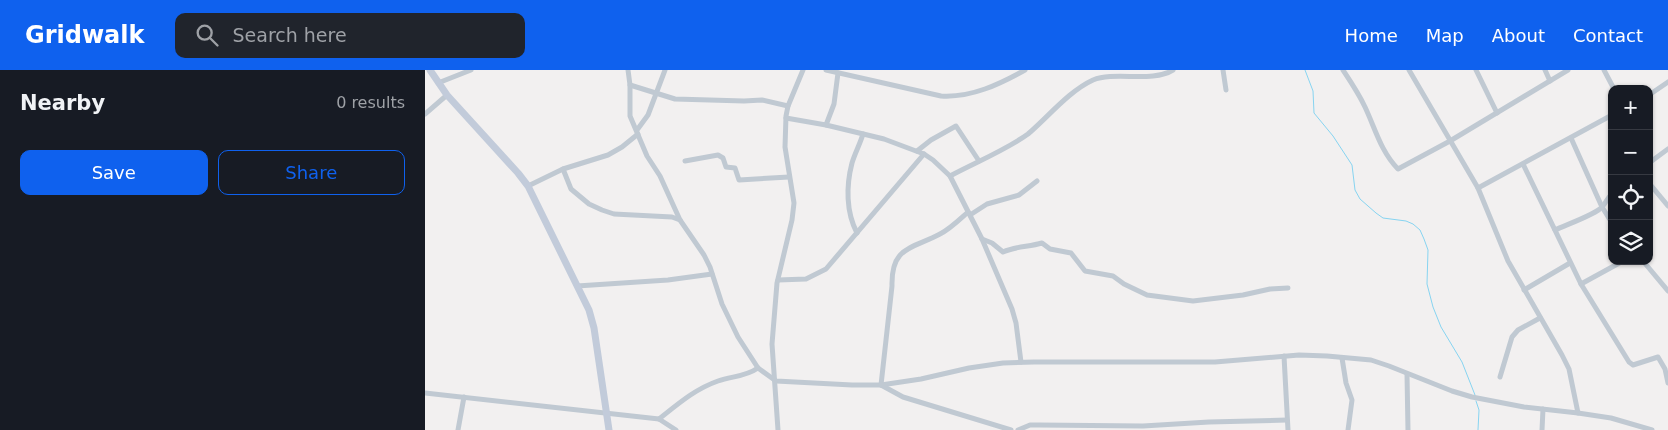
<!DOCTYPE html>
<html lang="en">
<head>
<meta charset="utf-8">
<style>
	:root { --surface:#171b24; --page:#20242c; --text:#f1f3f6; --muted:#9ea1a6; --line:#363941; --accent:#0f61ee }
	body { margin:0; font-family:"DejaVu Sans",sans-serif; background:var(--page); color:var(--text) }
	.controls { position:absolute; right:15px; top:15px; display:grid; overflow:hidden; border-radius:10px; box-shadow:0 1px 4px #0004 }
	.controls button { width:45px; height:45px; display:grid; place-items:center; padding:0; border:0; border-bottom:1px solid var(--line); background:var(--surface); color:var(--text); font:25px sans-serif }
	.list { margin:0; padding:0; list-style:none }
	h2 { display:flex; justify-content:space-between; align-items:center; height:65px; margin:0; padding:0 20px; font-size:21px }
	h2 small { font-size:16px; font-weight:400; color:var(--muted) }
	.actions { display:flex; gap:10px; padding:15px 20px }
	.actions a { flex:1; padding:11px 0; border:1px solid var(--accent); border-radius:10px; text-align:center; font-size:18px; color:var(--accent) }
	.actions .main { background:var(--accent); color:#fff }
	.icon { flex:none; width:28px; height:28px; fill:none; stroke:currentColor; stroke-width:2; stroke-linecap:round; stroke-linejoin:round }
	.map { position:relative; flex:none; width:1243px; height:360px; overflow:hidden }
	header { display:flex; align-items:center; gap:30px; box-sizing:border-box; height:70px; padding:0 25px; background:var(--accent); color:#fff }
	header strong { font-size:24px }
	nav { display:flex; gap:28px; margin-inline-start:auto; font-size:18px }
	.search { width:350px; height:45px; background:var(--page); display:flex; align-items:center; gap:12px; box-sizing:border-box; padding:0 18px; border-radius:10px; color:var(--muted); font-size:19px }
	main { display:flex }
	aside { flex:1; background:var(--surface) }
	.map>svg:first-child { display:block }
</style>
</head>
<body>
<header>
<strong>Gridwalk</strong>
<div class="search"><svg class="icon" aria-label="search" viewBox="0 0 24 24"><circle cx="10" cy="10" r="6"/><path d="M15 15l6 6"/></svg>Search here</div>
<nav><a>Home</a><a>Map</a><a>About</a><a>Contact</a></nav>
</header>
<main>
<aside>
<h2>Nearby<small>0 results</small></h2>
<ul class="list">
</ul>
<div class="actions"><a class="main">Save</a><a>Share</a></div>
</aside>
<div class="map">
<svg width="1243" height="360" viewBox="0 0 1243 360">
	<rect width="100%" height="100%" fill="#f2f0f0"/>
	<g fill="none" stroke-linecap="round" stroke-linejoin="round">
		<!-- stream -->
		<g stroke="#87d4f1" stroke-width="1">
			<path d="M 880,0 L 888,21 L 889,43 L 908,66 L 927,95 L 930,120 L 935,129 L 951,143 L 958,148 L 981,151 L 988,154 L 995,160 L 999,169 L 1003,180 L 1002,214 L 1008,237 L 1016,257 L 1037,292 L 1050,325"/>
			<path d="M 1051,331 L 1054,340 L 1053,360"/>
		</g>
		<!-- street -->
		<g stroke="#c0c9d2" stroke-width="5">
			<path d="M 203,0 L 205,15 L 205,46 L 222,86 L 235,106 L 255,150 L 279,185 L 285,197 L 297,234 L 313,267 L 333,298 L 351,311 L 427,315 L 456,315 L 496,309 L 544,298 L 578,293 L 609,292 L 790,292 L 874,285 L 902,286 L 946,290 L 964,296 L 1027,321 L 1047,327 L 1099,337 L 1153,343 L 1186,348 L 1227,360"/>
			<path d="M 401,0 L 516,26 C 546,28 575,14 600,0"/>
			<path d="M 798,0 L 801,20"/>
			<path d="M 918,0 C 926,12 934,24 940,37 C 950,58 956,82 973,99 L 1025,71 L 1143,0"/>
			<path d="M 984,0 L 1053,118 L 1083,191 L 1137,285 L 1144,299 L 1153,343"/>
			<path d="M 1051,0 L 1072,43"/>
			<path d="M 1120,0 L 1125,11"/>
			<path d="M 1179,0 L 1189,19"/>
			<path d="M 13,13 L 46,0"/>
			<path d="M 205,15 L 250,29 L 319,31 L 337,30 L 363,36"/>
			<path d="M 1224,25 L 1243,12"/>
			<path d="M 0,44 L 22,25"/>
			<path d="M 361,48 L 401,55 L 459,69 L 499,84 L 508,90 L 525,106 L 557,169 L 587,239 L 591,253 L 596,292"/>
			<path d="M 401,55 L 409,34 L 413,3"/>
			<path d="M 212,60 L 223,45 L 240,0"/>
			<path d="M 1146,68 L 1177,137 L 1187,153"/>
			<path d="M 492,81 L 506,70 L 531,56 L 554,91"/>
			<path d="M 260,91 L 293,85 L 298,88 L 301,97 L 310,98 L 314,110 L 364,107"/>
			<path d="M 1224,93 L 1243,79"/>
			<path d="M 1098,94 L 1156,214 L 1204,292 L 1208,295 L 1233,287 L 1240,299 L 1243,313"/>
			<path d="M 138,99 L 146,119 L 164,134 L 177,140 L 189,144 L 247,147 L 255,150"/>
			<path d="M 525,106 C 549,93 581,80 603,64 C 623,47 644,21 668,10 C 690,1 727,13 748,0"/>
			<path d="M 1224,113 L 1243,136"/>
			<path d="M 103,116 L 138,99 L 183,85 L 197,77 L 213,64"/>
			<path d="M 1053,118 L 1187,45"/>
			<path d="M 545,145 L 562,134 L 594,125 L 612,111"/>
			<path d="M 1130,160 C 1140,155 1170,145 1177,137 C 1181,133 1182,128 1187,124"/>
			<path d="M 432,163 C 421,142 421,116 427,93 C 430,83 435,74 438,64"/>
			<path d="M 557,169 L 567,173 L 578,182 C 591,176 604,177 617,173 L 625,179 L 646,183 L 660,201 L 688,206 L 699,214 L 722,225 L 768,231 L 818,225 L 845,219 L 863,218"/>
			<path d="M 1218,191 L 1243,221"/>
			<path d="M 353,210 L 381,209 L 401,199 L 499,84"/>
			<path d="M 1156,214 L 1198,191"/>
			<path d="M 152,216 L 243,210 L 287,204"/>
			<path d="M 1099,220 L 1145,193"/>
			<path d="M 859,286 L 863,360"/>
			<path d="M 917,288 L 921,313 L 927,330 L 923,360"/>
			<path d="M 982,304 L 983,360"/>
			<path d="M 1075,307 L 1087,267 L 1093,260 L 1115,248"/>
			<path d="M 456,315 L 467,216 C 466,176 487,179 515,164 C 525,159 534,150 543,142"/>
			<path d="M 456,315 L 478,327 L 586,360"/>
			<path d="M 0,323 L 234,349 L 251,360"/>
			<path d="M 234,349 C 253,334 270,319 293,311 C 307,306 320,307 333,298"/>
			<path d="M 33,360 L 39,327"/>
			<path d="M 353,360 L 347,274 L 352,213 L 367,150 L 369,133 L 360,77 L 361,46 L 363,36 L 378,0"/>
			<path d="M 593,360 L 605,355 L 614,355 L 718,356 L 784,352 L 862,350"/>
			<path d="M 1117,360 L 1118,339"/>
		</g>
		<!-- secondary -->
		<path stroke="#c2cbda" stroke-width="7" d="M 5,0 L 22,25 L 93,103 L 103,116 L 164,240 L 169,258 L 184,360"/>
	</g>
</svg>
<div class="controls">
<button>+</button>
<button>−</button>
<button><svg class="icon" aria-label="locate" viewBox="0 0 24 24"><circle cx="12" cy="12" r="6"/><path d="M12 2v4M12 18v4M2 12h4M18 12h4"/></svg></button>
<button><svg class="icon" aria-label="layers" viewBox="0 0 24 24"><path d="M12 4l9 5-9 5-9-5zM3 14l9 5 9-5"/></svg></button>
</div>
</div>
</main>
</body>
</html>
